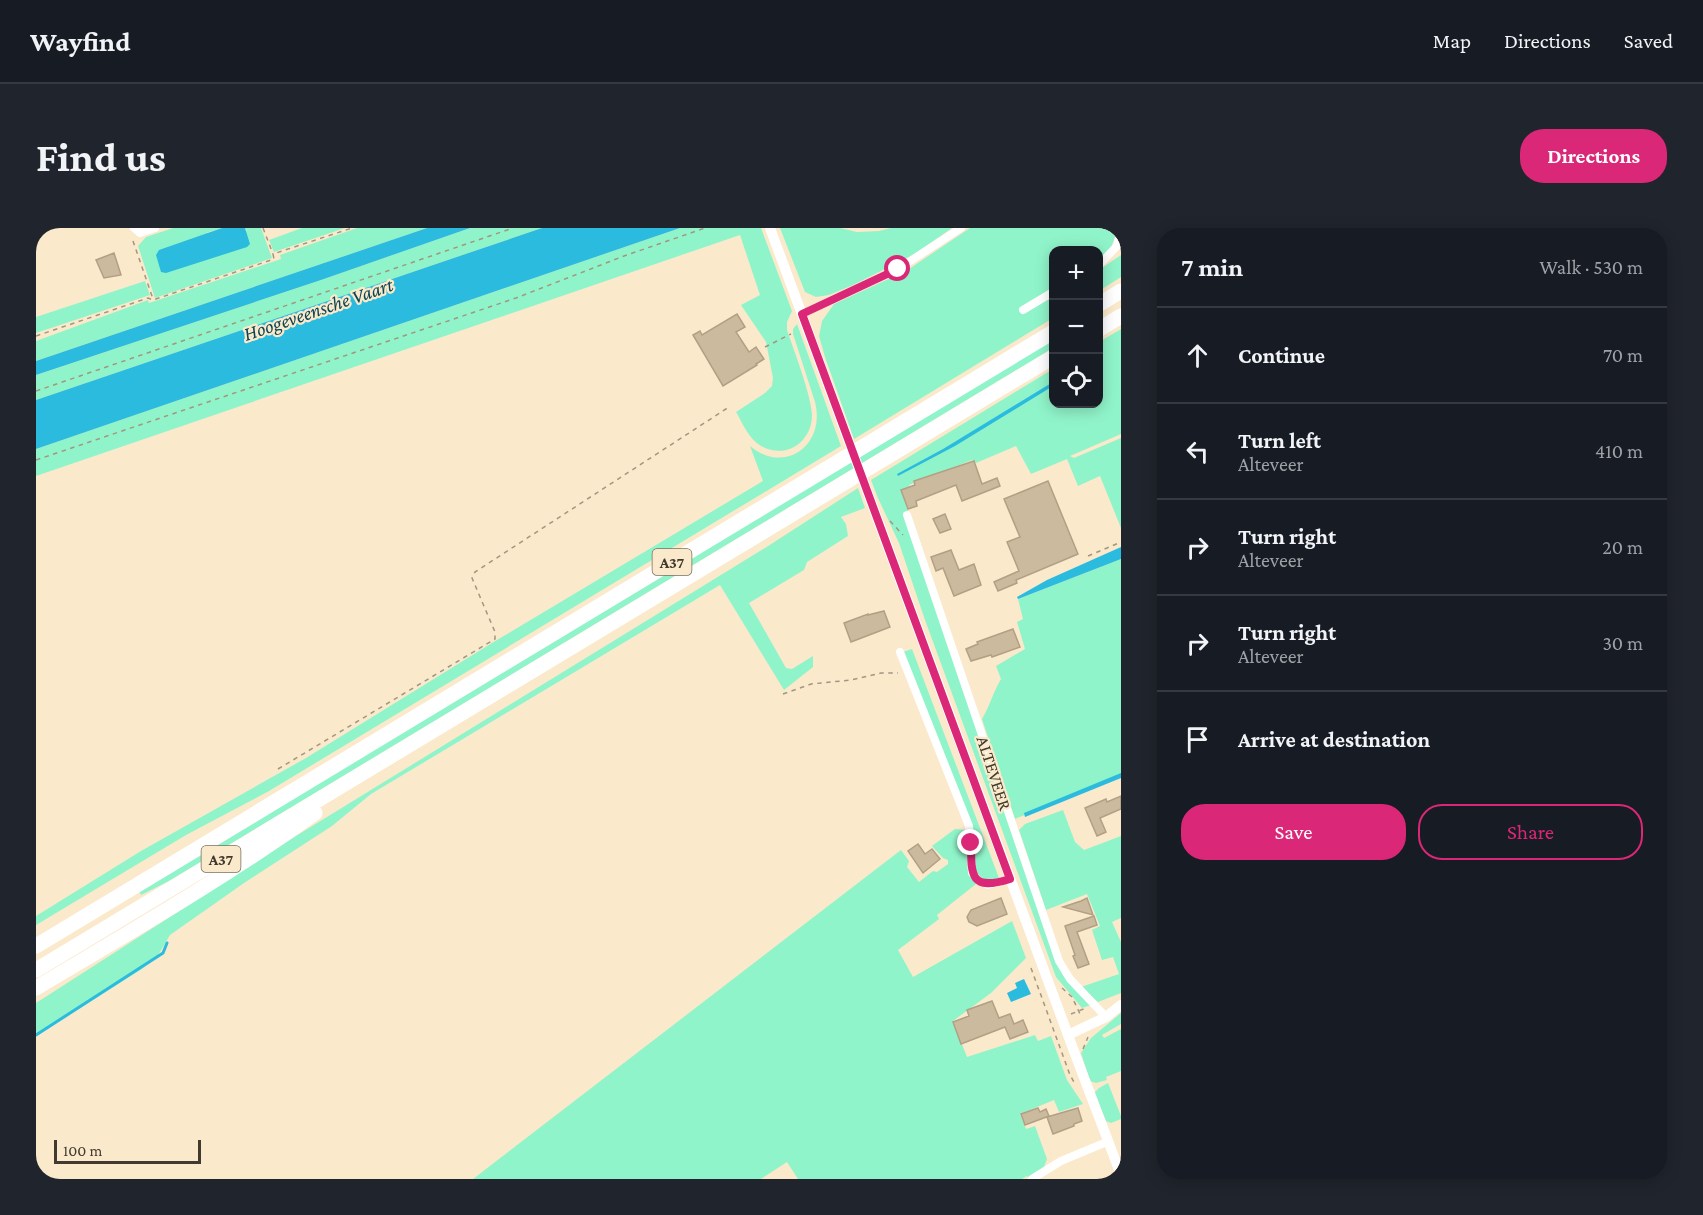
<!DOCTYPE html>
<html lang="en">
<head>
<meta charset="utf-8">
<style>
	:root { --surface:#171b24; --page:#20242c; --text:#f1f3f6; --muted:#9ea1a6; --line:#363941; --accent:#db2777 }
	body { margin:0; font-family:"Crimson Pro",serif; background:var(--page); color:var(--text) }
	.controls { position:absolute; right:18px; top:18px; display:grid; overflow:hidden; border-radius:12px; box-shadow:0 3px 15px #0003 }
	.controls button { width:54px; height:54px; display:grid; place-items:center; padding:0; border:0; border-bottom:2px solid var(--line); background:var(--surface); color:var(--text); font:30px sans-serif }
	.scale { position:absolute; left:18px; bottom:15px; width:147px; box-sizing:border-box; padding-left:6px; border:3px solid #413a2e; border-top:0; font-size:16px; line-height:21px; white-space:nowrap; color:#413a2e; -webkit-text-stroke:4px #fbe9cb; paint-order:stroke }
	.stop { position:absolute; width:18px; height:18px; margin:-14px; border:4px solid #db2777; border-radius:50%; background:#fff }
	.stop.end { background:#db2777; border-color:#fff; box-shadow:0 2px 6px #0008 }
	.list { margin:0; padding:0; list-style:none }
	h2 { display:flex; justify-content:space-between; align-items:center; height:78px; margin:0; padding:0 24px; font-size:26px }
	h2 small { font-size:20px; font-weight:400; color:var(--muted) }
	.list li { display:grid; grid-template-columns:39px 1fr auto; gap:18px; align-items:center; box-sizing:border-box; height:96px; padding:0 24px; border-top:2px solid var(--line) }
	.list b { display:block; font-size:22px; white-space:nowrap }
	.list p { margin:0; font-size:20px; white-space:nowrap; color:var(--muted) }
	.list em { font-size:20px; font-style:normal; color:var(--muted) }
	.actions { display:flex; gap:12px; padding:18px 24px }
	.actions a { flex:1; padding:14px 0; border:2px solid var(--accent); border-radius:24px; text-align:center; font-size:21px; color:var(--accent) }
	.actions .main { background:var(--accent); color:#fff }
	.icon { flex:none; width:33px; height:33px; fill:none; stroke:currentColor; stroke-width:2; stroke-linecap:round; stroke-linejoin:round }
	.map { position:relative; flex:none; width:1085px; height:951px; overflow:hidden; border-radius:24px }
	header { display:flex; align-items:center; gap:36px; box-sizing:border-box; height:84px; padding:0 30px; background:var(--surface); border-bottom:2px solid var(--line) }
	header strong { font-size:28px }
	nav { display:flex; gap:33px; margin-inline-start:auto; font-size:21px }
	.intro { display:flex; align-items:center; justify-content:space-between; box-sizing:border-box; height:144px; padding:0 36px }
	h1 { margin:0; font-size:42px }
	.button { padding:15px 27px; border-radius:24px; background:var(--accent); color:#fff; font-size:21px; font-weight:700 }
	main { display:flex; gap:36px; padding:0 36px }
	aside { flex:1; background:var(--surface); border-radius:24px; box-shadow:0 3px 15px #0003 }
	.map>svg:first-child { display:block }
</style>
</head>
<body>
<header>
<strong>Wayfind</strong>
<nav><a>Map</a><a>Directions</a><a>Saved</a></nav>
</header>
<div class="intro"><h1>Find us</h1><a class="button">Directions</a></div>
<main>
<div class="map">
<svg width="1085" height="951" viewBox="0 0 1085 951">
	<rect width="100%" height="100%" fill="#fbe9cb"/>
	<!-- green -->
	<g fill="#90f4ca">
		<path d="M 137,0 L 186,0 L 170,5 L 211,3 L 209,0 L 225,0 L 236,30 L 119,70 L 102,18 L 110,9 Z"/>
		<path d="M 266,0 L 309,0 L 238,24 L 233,12 Z"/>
		<path d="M 321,0 L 391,0 L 0,133 L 0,113 L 112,72 L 113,75 L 245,31 L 244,27 Z"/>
		<path d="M 434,0 L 506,0 L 0,172 L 0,147 L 285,52 Z"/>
		<path d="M 644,0 L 725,0 L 756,83 L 751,94 L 751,102 C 758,123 775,166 776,187 C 776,214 750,232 725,218 C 713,211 707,196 700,184 L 729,165 L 736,158 L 737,150 L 730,114 L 705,77 L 724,67 L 704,7 L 0,248 L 0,221 Z"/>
		<path d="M 744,0 L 804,0 L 821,4 L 843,3 L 855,0 L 916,0 L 877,27 L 817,57 L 793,67 L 780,69 L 769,64 Z"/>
		<path d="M 934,0 L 1082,0 L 1075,20 L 1063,33 L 1062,22 L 1017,22 L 1017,60 L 983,80 L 987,86 L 1017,68 L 1017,90 L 818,211 L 789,129 L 783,108 L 786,93 L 798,76 L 870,43 Z"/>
		<path d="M 1085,27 L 1085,49 L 1063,63 L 1063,42 Z"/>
		<path d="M 109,53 L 114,67 L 0,105 L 0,89 Z"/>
		<path d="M 761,96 L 805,218 L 233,563 L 150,607 L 0,697 L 0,688 L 105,623 L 270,530 L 456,415 L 727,253 L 714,218 C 749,247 790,217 779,174 L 757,106 L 757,101 Z"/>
		<path d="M 1085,101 L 1085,206 L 1034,228 L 1038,230 L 1085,210 L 1085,300 L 1064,248 L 1042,258 L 1031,231 L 995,246 L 980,218 L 940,235 L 936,232 L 873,257 L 876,262 L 866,266 L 872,283 L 867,285 L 1016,723 L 1055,777 L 1046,780 L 1020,749 L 889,392 L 863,315 L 842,270 L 835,252 L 1017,141 L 1017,176 L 1062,176 L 1063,114 Z"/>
		<path d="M 1017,111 L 1017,120 L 133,653 L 105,667 L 103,663 Z"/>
		<path d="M 822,260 L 829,280 L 805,289 L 810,296 L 812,308 L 771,334 L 768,342 L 713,375 L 750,440 L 756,441 L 777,428 L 777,439 L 748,462 L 684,357 L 335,566 L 296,598 L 208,655 L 134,707 L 121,729 L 106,741 L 0,808 L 0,775 L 260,608 L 729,320 Z"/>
		<path d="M 1085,331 L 1085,548 L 979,591 L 946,491 C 954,478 957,464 965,451 L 960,438 L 989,421 L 981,394 L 987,391 L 982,371 Z"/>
		<path d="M 876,421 L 963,650 L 950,653 C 934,645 938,623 937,607 L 867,424 Z"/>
		<path d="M 1027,582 L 1039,614 L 1048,622 L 1085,608 L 1085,690 L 1076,694 L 1085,714 L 1085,765 L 1062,774 L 1045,759 L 1083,746 L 1077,729 L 1066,732 L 1056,702 L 1064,698 L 1051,666 L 1010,682 L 983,602 L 989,596 Z"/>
		<path d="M 919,601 L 930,602 L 932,644 L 940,656 L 901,687 L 903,691 L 862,722 L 877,749 L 976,693 L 990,730 L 955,765 L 917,793 L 931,829 L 999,807 L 1002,813 L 1015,808 L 1031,852 L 1047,876 L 1023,884 L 1018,872 L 984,886 L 990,901 L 999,898 L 1011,931 L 1008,939 L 993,950 L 991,948 L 986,951 L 762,951 L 751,934 L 725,951 L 437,951 L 865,622 L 873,633 L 871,639 L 883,654 L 897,643 L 901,644 L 912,636 L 912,632 L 907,630 L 896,618 Z"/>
		<path d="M 1085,785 L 1085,796 L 1066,807 L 1068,810 L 1085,801 L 1085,843 L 1070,849 L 1071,852 L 1060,855 L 1054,853 L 1045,825 L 1055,810 Z"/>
		<path d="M 1072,855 L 1085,888 L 1085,891 L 1075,895 L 1070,893 L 1058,865 L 1063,860 Z"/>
	</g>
	<!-- water -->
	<g fill="#2abbdf">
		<path d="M 186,0 L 209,0 L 214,16 L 211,19 L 130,45 L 125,44 L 120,27 L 123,22 Z"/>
		<path d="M 391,0 L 434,0 L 285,52 L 0,147 L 0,133 Z"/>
		<path d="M 506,0 L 644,0 L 0,221 L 0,172 Z"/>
		<path d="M 1017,154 L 1017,158 L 919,218 L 862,248 L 861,246 L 907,221 Z"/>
		<path d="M 1085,319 L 1085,331 L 982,371 L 981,369 L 1011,352 Z"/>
		<path d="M 1085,545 L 1085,550 L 989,589 L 988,585 Z"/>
		<path d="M 988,751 L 995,766 L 975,774 L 971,765 L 981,760 L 979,755 Z"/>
	</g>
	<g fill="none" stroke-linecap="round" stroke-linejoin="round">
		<!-- stream -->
		<path stroke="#2abbdf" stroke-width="3" d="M 0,807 L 127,725 L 131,715"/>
	</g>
	<!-- building -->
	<g fill="#ccba9e" stroke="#b1a084" stroke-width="1.5">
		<path d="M 78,25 L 85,47 L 68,50 L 60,32 Z"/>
		<path d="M 701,86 L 709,99 L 700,104 L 713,124 L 720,119 L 728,131 L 720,136 L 721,137 L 687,158 L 657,107 L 664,103 L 666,107 Z"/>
		<path d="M 938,233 L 946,256 L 961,250 L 964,258 L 926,273 L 920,257 L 880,273 L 881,278 L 872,281 L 865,262 L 879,257 L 878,253 Z"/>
		<path d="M 1012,253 L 1042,326 L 980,352 L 981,355 L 962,363 L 958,354 L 983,343 L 971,314 L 984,309 L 968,271 Z"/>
		<path d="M 909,286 L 915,301 L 904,305 L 897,291 Z"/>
		<path d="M 915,322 L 923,342 L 938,336 L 945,357 L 918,368 L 907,340 L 900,343 L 895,329 Z"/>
		<path d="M 848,383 L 854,399 L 815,414 L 808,395 L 832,386 L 832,387 Z"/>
		<path d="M 977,401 L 984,419 L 956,429 L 955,427 L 935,433 L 930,421 L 942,416 L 941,414 Z"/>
		<path d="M 1085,568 L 1085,581 L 1064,590 L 1070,604 L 1061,608 L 1049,580 L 1070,571 L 1071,574 Z"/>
		<path d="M 882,616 L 889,626 L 896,621 L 904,631 L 887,645 L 872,623 Z"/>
		<path d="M 965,670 L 971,686 L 941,698 L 933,694 L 931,689 L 935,682 Z"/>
		<path d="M 1051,670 L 1057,687 L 1027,679 L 1045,673 Z"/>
		<path d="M 1058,688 L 1061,697 L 1041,704 L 1053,736 L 1042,740 L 1037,728 L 1039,727 L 1029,698 Z"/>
		<path d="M 956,773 L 963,790 L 974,786 L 978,796 L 987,792 L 992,804 L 974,811 L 969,799 L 925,816 L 917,794 L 933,788 L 931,782 Z"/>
		<path d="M 1002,880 L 1004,884 L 1010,881 L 1013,888 L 989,897 L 985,886 Z"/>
		<path d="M 1042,880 L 1046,893 L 1038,896 L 1038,898 L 1017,906 L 1011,889 Z"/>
	</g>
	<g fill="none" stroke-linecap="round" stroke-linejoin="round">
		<!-- path -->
		<g stroke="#a39681" stroke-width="1.5" stroke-dasharray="4.5 4.5" stroke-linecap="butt">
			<path d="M 227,0 L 237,26"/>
			<path d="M 97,13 L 117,71"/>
			<path d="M 0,108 L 112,70 L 117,72 L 238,31 L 237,26 L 316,0"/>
			<path d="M 729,119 L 755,106"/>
			<path d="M 0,163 L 477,0"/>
			<path d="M 0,232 L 480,70 L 588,28 L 669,0"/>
			<path d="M 854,293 L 867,307"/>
			<path d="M 1052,328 L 1085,314"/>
			<path d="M 747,466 L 775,456 L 815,452 L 845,445 L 862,445"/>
			<path d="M 242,541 L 459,411 L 459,404 L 436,350 L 439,344 L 693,179"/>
			<path d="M 995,740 L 1034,847 L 1039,856"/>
			<path d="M 1026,760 L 1036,769 L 1045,788"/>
			<path d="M 1035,786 L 1050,780"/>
			<path d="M 1047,821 L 1052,809"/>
		</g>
		<!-- minor -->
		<g stroke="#fff" stroke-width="8">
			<path d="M 98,0 L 104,5 L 119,0"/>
			<path d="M 1062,38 L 1081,18 L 1085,2"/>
			<path d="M 987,82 L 1017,64"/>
			<path d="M 766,86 L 862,41 L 925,0"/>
			<path d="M 871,287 L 1023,733 L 1034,751 L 1070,789"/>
			<path d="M 864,424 L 933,598 L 936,645 L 942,652 L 952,657 L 974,651"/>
			<path d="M 996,951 L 1025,933 L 1073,913"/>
		</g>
		<!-- tertiary -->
		<g stroke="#fff" stroke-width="10">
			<path d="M 734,0 L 1039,826 L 1085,947"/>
			<path d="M 1032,807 L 1070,789 L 1085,777"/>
		</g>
		<!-- motorway -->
		<g stroke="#fff" stroke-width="15">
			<path d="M 1062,77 L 1085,63"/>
			<path d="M 1062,102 L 1085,88"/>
			<path d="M 0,718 L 1017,104"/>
			<path d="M 0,742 L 1017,129"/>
			<path d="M 0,760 C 94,704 190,649 279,585"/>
		</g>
	</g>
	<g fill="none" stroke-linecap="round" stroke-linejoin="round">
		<!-- route -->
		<path stroke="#db2777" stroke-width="8" d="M 862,41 L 766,86 L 974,651 C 935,663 935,649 935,615"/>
	</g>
	<g text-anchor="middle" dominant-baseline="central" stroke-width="4.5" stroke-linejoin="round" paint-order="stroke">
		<!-- shield labels -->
		<g fill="#fbe9cb" stroke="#796e5d" stroke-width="1.5">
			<rect x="616.5" y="321" width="39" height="26" rx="4.5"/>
			<rect x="165.5" y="618" width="39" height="26" rx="4.5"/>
		</g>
		<g font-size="16" font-weight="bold" fill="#413a2e">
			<text x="636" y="334">A37</text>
			<text x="185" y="631">A37</text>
		</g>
		<!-- street labels -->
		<g font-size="18" fill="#413a2e" stroke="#fbe9cb">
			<text transform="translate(958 545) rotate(72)">ALTEVEER</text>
		</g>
		<!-- water labels -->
		<g font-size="20" font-style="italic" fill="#084454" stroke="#fbe9cb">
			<text transform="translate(282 81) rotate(-19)">Hoogeveensche Vaart</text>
		</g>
	</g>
</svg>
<div class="controls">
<button>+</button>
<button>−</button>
<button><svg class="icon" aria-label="locate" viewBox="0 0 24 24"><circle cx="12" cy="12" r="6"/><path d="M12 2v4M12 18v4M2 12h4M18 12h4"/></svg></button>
</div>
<div class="scale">100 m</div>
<div class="stop" style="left:862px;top:41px"></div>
<div class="stop end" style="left:935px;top:615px"></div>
</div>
<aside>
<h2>7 min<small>Walk · 530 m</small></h2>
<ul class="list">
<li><svg class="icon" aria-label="ahead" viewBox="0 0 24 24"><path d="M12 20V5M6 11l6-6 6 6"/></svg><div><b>Continue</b></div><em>70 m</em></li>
<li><svg class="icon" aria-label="left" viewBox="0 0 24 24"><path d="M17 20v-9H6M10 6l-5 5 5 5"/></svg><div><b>Turn left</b><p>Alteveer</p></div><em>410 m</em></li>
<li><svg class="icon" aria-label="right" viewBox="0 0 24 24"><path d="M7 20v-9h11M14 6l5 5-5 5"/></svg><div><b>Turn right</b><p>Alteveer</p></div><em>20 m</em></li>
<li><svg class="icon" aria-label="right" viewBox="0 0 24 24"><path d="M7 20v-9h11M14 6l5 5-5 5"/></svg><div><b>Turn right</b><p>Alteveer</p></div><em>30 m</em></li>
<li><svg class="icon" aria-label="arrive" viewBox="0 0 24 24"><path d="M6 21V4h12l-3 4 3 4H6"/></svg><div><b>Arrive at destination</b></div></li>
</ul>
<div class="actions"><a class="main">Save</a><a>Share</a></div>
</aside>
</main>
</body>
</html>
